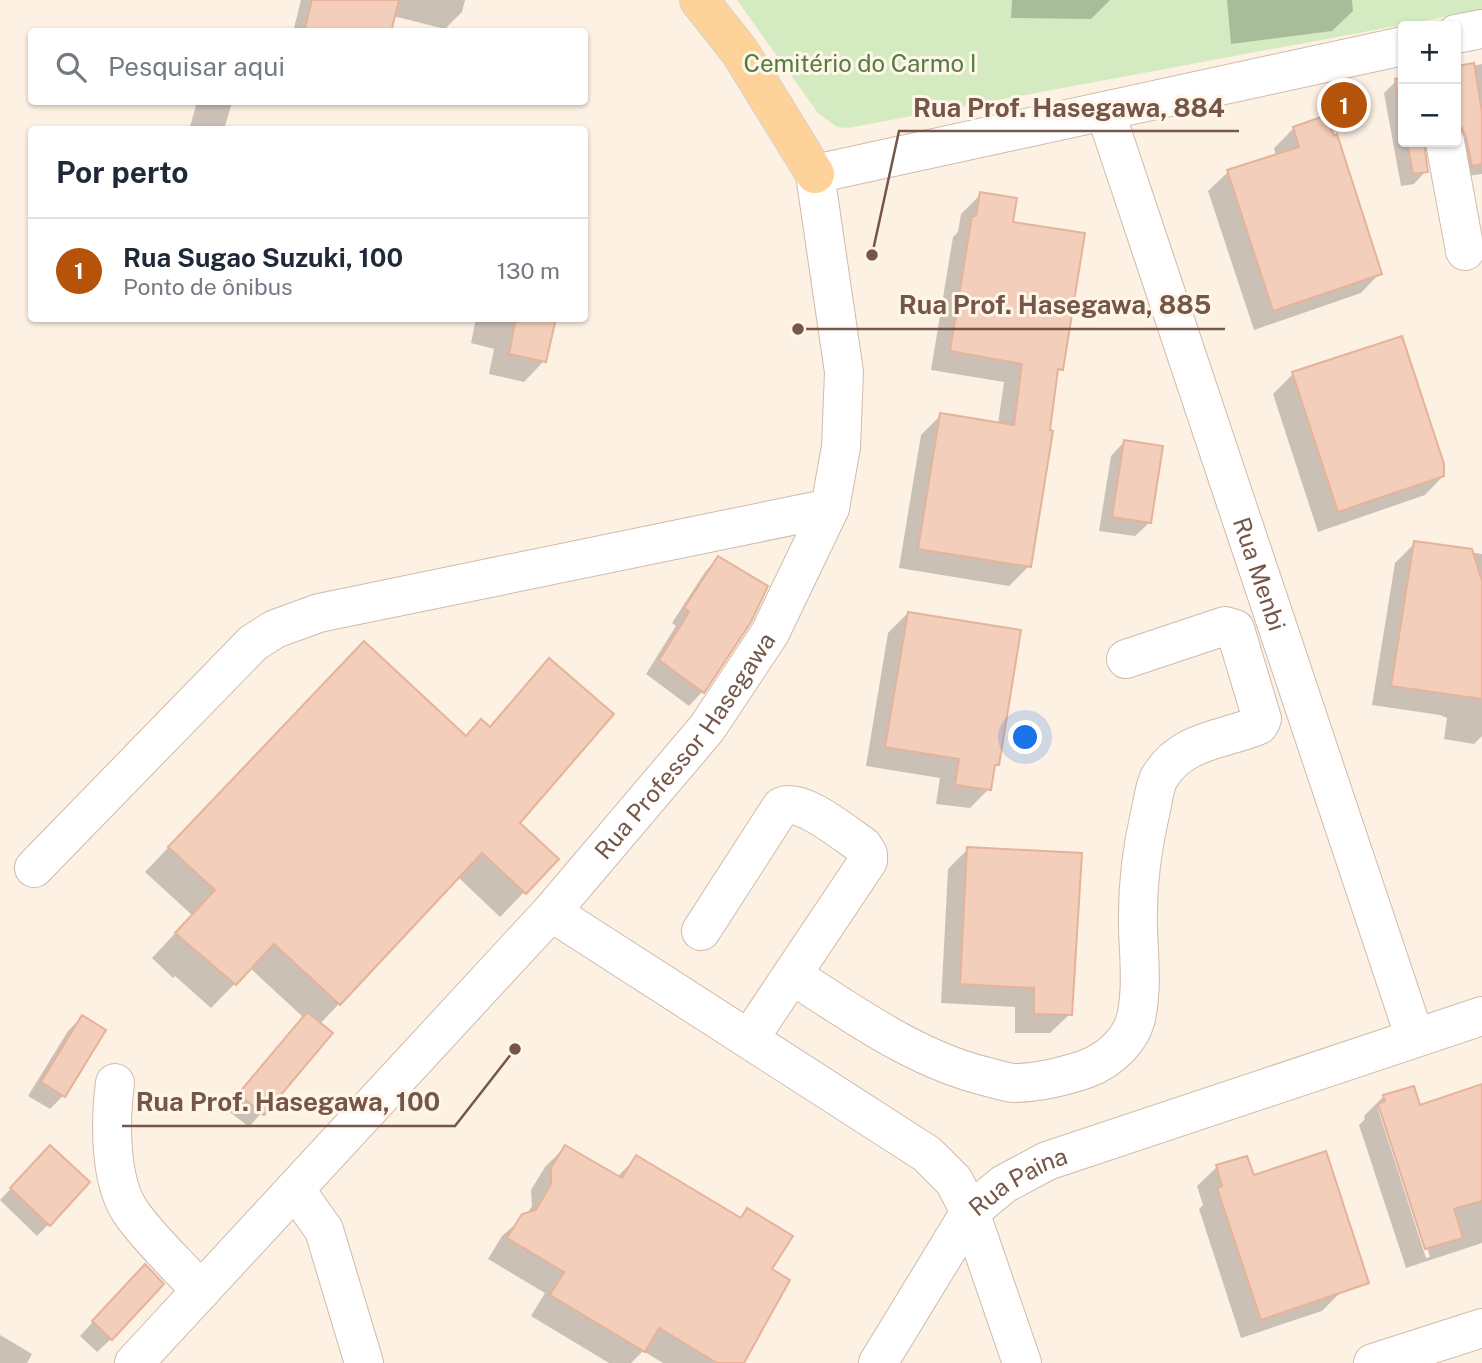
<!DOCTYPE html>
<html lang="pt">
<head>
<meta charset="utf-8">
<style>
	:root { --surface:#fff; --page:#f2f2f3; --text:#1f2937; --muted:#747a83; --line:#e0e1e3; --accent:#b45309 }
	body { margin:0; font-family:"Public Sans",sans-serif; background:var(--page); color:var(--text) }
	.controls { position:absolute; right:21px; top:21px; display:grid; overflow:hidden; border-radius:7px; box-shadow:0 2px 5px #0004 }
	.controls button { width:63px; height:63px; display:grid; place-items:center; padding:0; border:0; border-bottom:2px solid var(--line); background:var(--surface); color:var(--text); font:35px sans-serif }
	.you { position:absolute; left:1026px; top:738px; width:24px; height:24px; margin:-18px; border:5px solid #fff; border-radius:50%; background:#1a73e8; box-shadow:0 0 0 10px #1a73e833 }
	.badge { display:grid; place-items:center; width:46px; height:46px; border-radius:50%; background:var(--accent); color:#fff; font-size:23px; font-weight:700 }
	.pin { position:absolute; translate:-50% -50%; border:4px solid #fff; box-shadow:0 2px 7px #0006 }
	.list { margin:0; padding:0; list-style:none }
	h2 { display:flex; justify-content:space-between; align-items:center; height:91px; margin:0; padding:0 28px; font-size:30px }
	h2 small { font-size:23px; font-weight:400; color:var(--muted) }
	.list li { display:grid; grid-template-columns:46px 1fr auto; gap:21px; align-items:center; box-sizing:border-box; height:105px; padding:0 28px; border-top:2px solid var(--line) }
	.list b { display:block; font-size:26px; white-space:nowrap }
	.list p { margin:0; font-size:23px; white-space:nowrap; color:var(--muted) }
	.list em { font-size:23px; font-style:normal; color:var(--muted) }
	.icon { flex:none; width:38px; height:38px; fill:none; stroke:currentColor; stroke-width:2; stroke-linecap:round; stroke-linejoin:round }
	.map { position:relative; flex:none; width:1482px; height:1363px; overflow:hidden }
	.search { position:absolute; background:var(--surface); box-shadow:0 2px 5px #0004; left:28px; top:28px; width:560px; height:77px; display:flex; align-items:center; gap:18px; box-sizing:border-box; padding:0 24px; border-radius:7px; color:var(--muted); font-size:26px }
	.panel { position:absolute; background:var(--surface); box-shadow:0 2px 5px #0004; left:28px; top:126px; width:560px; height:196px; border-radius:7px }
	.map>svg:first-child { display:block }
</style>
</head>
<body>
<div class="map">
<svg width="1482" height="1363" viewBox="0 0 1482 1363">
	<rect width="100%" height="100%" fill="#fdf1e3"/>
	<!-- green -->
	<path fill="#d4ebc1" d="M 737,0 L 1482,0 L 1482,10 L 848,128 L 837,127 L 818,113 Z"/>
	<!-- shadow -->
	<g fill="#0003" fill-rule="evenodd">
		<path d="M 301,0 L 465,0 L 462,12 L 445,29 L 393,16 L 389,32 L 293,32 Z"/>
		<path d="M 1012,0 L 1110,0 L 1091,19 L 1011,18 Z"/>
		<path d="M 1227,0 L 1352,0 L 1353,11 L 1332,31 L 1231,44 Z"/>
		<path d="M 1482,64 L 1482,174 L 1460,177 L 1456,142 L 1456,69 Z"/>
		<path d="M 1403,79 L 1403,142 L 1422,142 L 1426,171 L 1414,184 L 1401,186 L 1384,93 L 1396,81 Z"/>
		<path d="M 197,102 L 232,102 L 224,130 L 189,130 Z"/>
		<path d="M 1293,129 L 1333,138 L 1380,273 L 1361,293 L 1254,330 L 1208,191 L 1228,172 L 1276,156 L 1274,148 Z"/>
		<path d="M 981,194 L 1011,223 L 1061,369 L 1055,374 L 1029,566 L 1009,586 L 899,568 L 921,435 L 941,415 L 998,424 L 1004,382 L 931,370 L 953,237 L 958,232 L 961,214 Z"/>
		<path d="M 476,318 L 554,318 L 544,361 L 524,382 L 489,374 L 494,349 L 471,343 Z"/>
		<path d="M 1401,338 L 1445,474 L 1425,495 L 1318,532 L 1273,394 L 1293,374 Z"/>
		<path d="M 1124,442 L 1149,523 L 1135,536 L 1099,531 L 1111,456 Z"/>
		<path d="M 1415,543 L 1482,554 L 1482,736 L 1474,744 L 1444,739 L 1447,718 L 1440,715 L 1372,705 L 1395,563 Z"/>
		<path d="M 718,558 L 749,621 L 702,692 L 689,706 L 646,674 L 676,626 L 672,623 L 705,572 Z"/>
		<path d="M 908,613 L 997,764 L 992,770 L 989,789 L 970,808 L 936,804 L 940,778 L 866,766 L 888,633 Z"/>
		<path d="M 550,661 L 517,823 L 556,859 L 500,917 L 458,877 L 320,1024 L 331,1033 L 249,1127 L 226,1109 L 304,1018 L 250,968 L 211,1008 L 175,976 L 173,978 L 152,958 L 192,915 L 145,872 L 340,667 L 465,738 L 488,728 Z"/>
		<path d="M 968,849 L 1070,1014 L 1050,1033 L 1015,1033 L 1015,1007 L 941,1003 L 948,869 Z"/>
		<path d="M 82,1017 L 63,1096 L 50,1109 L 28,1096 L 68,1031 Z"/>
		<path d="M 1482,1086 L 1482,1243 L 1406,1268 L 1359,1125 L 1365,1119 L 1364,1116 L 1384,1096 L 1419,1107 ZM 1378,1109 L 1381,1109 L 1430,1257 L 1426,1258 Z"/>
		<path d="M 565,1147 L 617,1177 L 637,1157 L 739,1218 L 747,1211 L 770,1270 L 742,1363 L 663,1363 L 643,1351 L 631,1363 L 609,1363 L 531,1316 L 545,1293 L 488,1259 L 502,1236 L 527,1214 L 532,1206 L 531,1190 L 545,1167 Z"/>
		<path d="M 39,1159 L 49,1224 L 37,1236 L 0,1200 Z"/>
		<path d="M 1217,1167 L 1253,1178 L 1341,1292 L 1322,1311 L 1241,1338 L 1199,1209 L 1203,1205 L 1197,1186 Z"/>
		<path d="M 132,1279 L 111,1339 L 97,1352 L 80,1336 Z"/>
		<path d="M 0,1335 L 32,1354 L 27,1363 L 0,1363 Z"/>
	</g>
	<!-- building -->
	<g fill="#f3ceba" stroke="#e6b39a" stroke-width="2">
		<path d="M 312,0 L 399,0 L 391,32 L 304,32 Z"/>
		<path d="M 1474,63 L 1482,112 L 1482,164 L 1472,166 L 1466,137 L 1462,128 L 1456,124 L 1456,66 Z"/>
		<path d="M 1403,77 L 1403,124 L 1395,79 Z"/>
		<path d="M 1327,115 L 1334,136 L 1337,134 L 1382,274 L 1273,311 L 1227,170 L 1299,147 L 1293,127 Z"/>
		<path d="M 1407,142 L 1424,142 L 1428,172 L 1413,174 Z"/>
		<path d="M 980,192 L 1017,198 L 1013,222 L 1085,233 L 1063,370 L 1058,369 L 1050,430 L 1053,431 L 1031,567 L 918,549 L 940,413 L 1014,425 L 1022,364 L 950,351 L 972,216 L 976,216 Z"/>
		<path d="M 516,318 L 556,318 L 546,362 L 509,354 Z"/>
		<path d="M 1402,336 L 1444,464 L 1444,476 L 1338,512 L 1292,372 Z"/>
		<path d="M 1124,440 L 1163,446 L 1151,523 L 1112,517 Z"/>
		<path d="M 1414,541 L 1472,549 L 1482,581 L 1482,699 L 1391,686 Z"/>
		<path d="M 718,556 L 768,586 L 751,622 L 704,693 L 659,660 L 689,612 L 684,608 Z"/>
		<path d="M 908,612 L 1021,630 L 999,765 L 995,765 L 991,790 L 955,785 L 959,759 L 885,747 Z"/>
		<path d="M 364,641 L 466,736 L 481,719 L 490,727 L 549,658 L 614,714 L 520,823 L 559,859 L 526,894 L 482,853 L 340,1005 L 274,944 L 236,985 L 175,933 L 215,890 L 168,847 Z"/>
		<path d="M 967,847 L 1082,853 L 1072,1015 L 1034,1014 L 1034,988 L 960,984 Z"/>
		<path d="M 307,1012 L 333,1033 L 264,1115 L 238,1094 Z"/>
		<path d="M 82,1015 L 106,1030 L 65,1097 L 41,1082 Z"/>
		<path d="M 1482,1084 L 1482,1201 L 1454,1209 L 1463,1238 L 1425,1249 L 1378,1104 L 1385,1101 L 1383,1095 L 1414,1086 L 1420,1105 Z"/>
		<path d="M 50,1145 L 90,1182 L 50,1226 L 10,1188 Z"/>
		<path d="M 565,1145 L 622,1178 L 636,1155 L 741,1218 L 747,1208 L 793,1236 L 772,1269 L 790,1280 L 744,1363 L 717,1363 L 659,1328 L 645,1352 L 550,1295 L 564,1272 L 507,1238 L 522,1214 L 536,1210 L 551,1184 L 551,1168 Z"/>
		<path d="M 1326,1151 L 1369,1283 L 1261,1320 L 1217,1188 L 1222,1186 L 1216,1165 L 1247,1156 L 1254,1175 Z"/>
		<path d="M 145,1264 L 164,1284 L 112,1340 L 92,1321 Z"/>
	</g>
	<g fill="none" stroke-linecap="round" stroke-linejoin="round">
		<defs>
			<g id="minor">
				<path d="M 1456,34 L 1482,29"/>
				<path id="s1" d="M 1105,111 L 1415,1038"/>
				<path d="M 1445,142 L 1465,251"/>
				<path d="M 34,868 L 253,643 L 275,629 L 319,613 L 830,508"/>
				<path id="s2" d="M 551,912 L 927,1154 L 954,1181 L 970,1212 L 1004,1184 L 1047,1161 L 1482,1016"/>
				<path d="M 701,931 L 781,807 C 800,796 845,834 863,846 L 868,854 L 868,861 L 749,1039"/>
				<path d="M 792,975 C 853,1014 916,1060 988,1077 C 996,1079 1005,1082 1013,1083 C 1039,1083 1062,1077 1086,1069 C 1110,1060 1133,1039 1137,1013 C 1142,985 1139,957 1138,929 C 1137,889 1141,852 1150,814 C 1153,802 1154,788 1159,778 C 1182,739 1224,740 1259,725 L 1262,719 L 1235,629 L 1225,626 L 1126,659"/>
				<path d="M 115,1083 C 110,1122 109,1182 132,1214 C 152,1242 179,1266 201,1291"/>
				<path d="M 295,1189 L 324,1230 L 364,1363"/>
				<path d="M 970,1212 L 1022,1363"/>
				<path id="s3" d="M 134,1363 L 551,912 L 707,728 L 770,633 L 830,508 L 841,447 L 844,372 L 815,174 L 1403,46"/>
				<path d="M 878,1363 L 970,1212"/>
				<path d="M 1373,1363 L 1482,1328"/>
			</g>
			<path id="major" d="M 699,0 L 740,52 L 815,174"/>
		</defs>
		<!-- minor casing -->
		<use href="#minor" stroke="#d0baac" stroke-width="40"/>
		<!-- major casing -->
		<use href="#major" stroke="#d8d0cc" stroke-width="40"/>
		<!-- minor -->
		<use href="#minor" stroke="#fff" stroke-width="38"/>
		<!-- major -->
		<use href="#major" stroke="#fdd39a" stroke-width="38"/>
	</g>
	<g text-anchor="middle" dominant-baseline="central" stroke-width="6" stroke-linejoin="round" paint-order="stroke">
		<!-- park labels -->
		<g font-size="24" fill="#547c40" stroke="#fff6ea">
			<text x="860" y="63">Cemitério do Carmo I</text>
		</g>
		<!-- street labels -->
		<g font-size="24" fill="#755648" stroke="#fff6ea">
			<text stroke="none"><textPath href="#s1" startOffset="488">Rua Menbi</textPath></text>
			<text stroke="none"><textPath href="#s3" startOffset="828">Rua Professor Hasegawa</textPath></text>
			<text stroke="none"><textPath href="#s2" startOffset="578">Rua Paina</textPath></text>
		</g>
	</g>
	<!-- callouts -->
	<path fill="none" stroke="#755648" stroke-width="2.5" d="M872 255L899 131H1239M798 329L884 329H1225M515 1049L455 1126H122"/>
	<g fill="#755648" stroke="#fff6ea" stroke-width="2.5">
		<circle cx="872" cy="255" r="7"/>
		<circle cx="798" cy="329" r="7"/>
		<circle cx="515" cy="1049" r="7"/>
	</g>
	<g font-size="26" text-anchor="middle" font-weight="bold" fill="#755648" stroke="#fff6ea" stroke-width="6" stroke-linejoin="round" paint-order="stroke">
		<text x="1069" y="117">Rua Prof. Hasegawa, 884</text>
		<text x="1055" y="314">Rua Prof. Hasegawa, 885</text>
		<text x="288" y="1111">Rua Prof. Hasegawa, 100</text>
	</g>
</svg>
<div class="controls">
<button>+</button>
<button>−</button>
</div>
<div class="you"></div>
<div class="pin badge" style="left:1344px;top:105px">1</div>
<div class="search"><svg class="icon" aria-label="search" viewBox="0 0 24 24"><circle cx="10" cy="10" r="6"/><path d="M15 15l6 6"/></svg>Pesquisar aqui</div>
<section class="panel">
<h2>Por perto<small></small></h2>
<ul class="list">
<li><span class="badge">1</span><div><b>Rua Sugao Suzuki, 100</b><p>Ponto de ônibus</p></div><em>130 m</em></li>
</ul>
</section>
</div>
</body>
</html>
